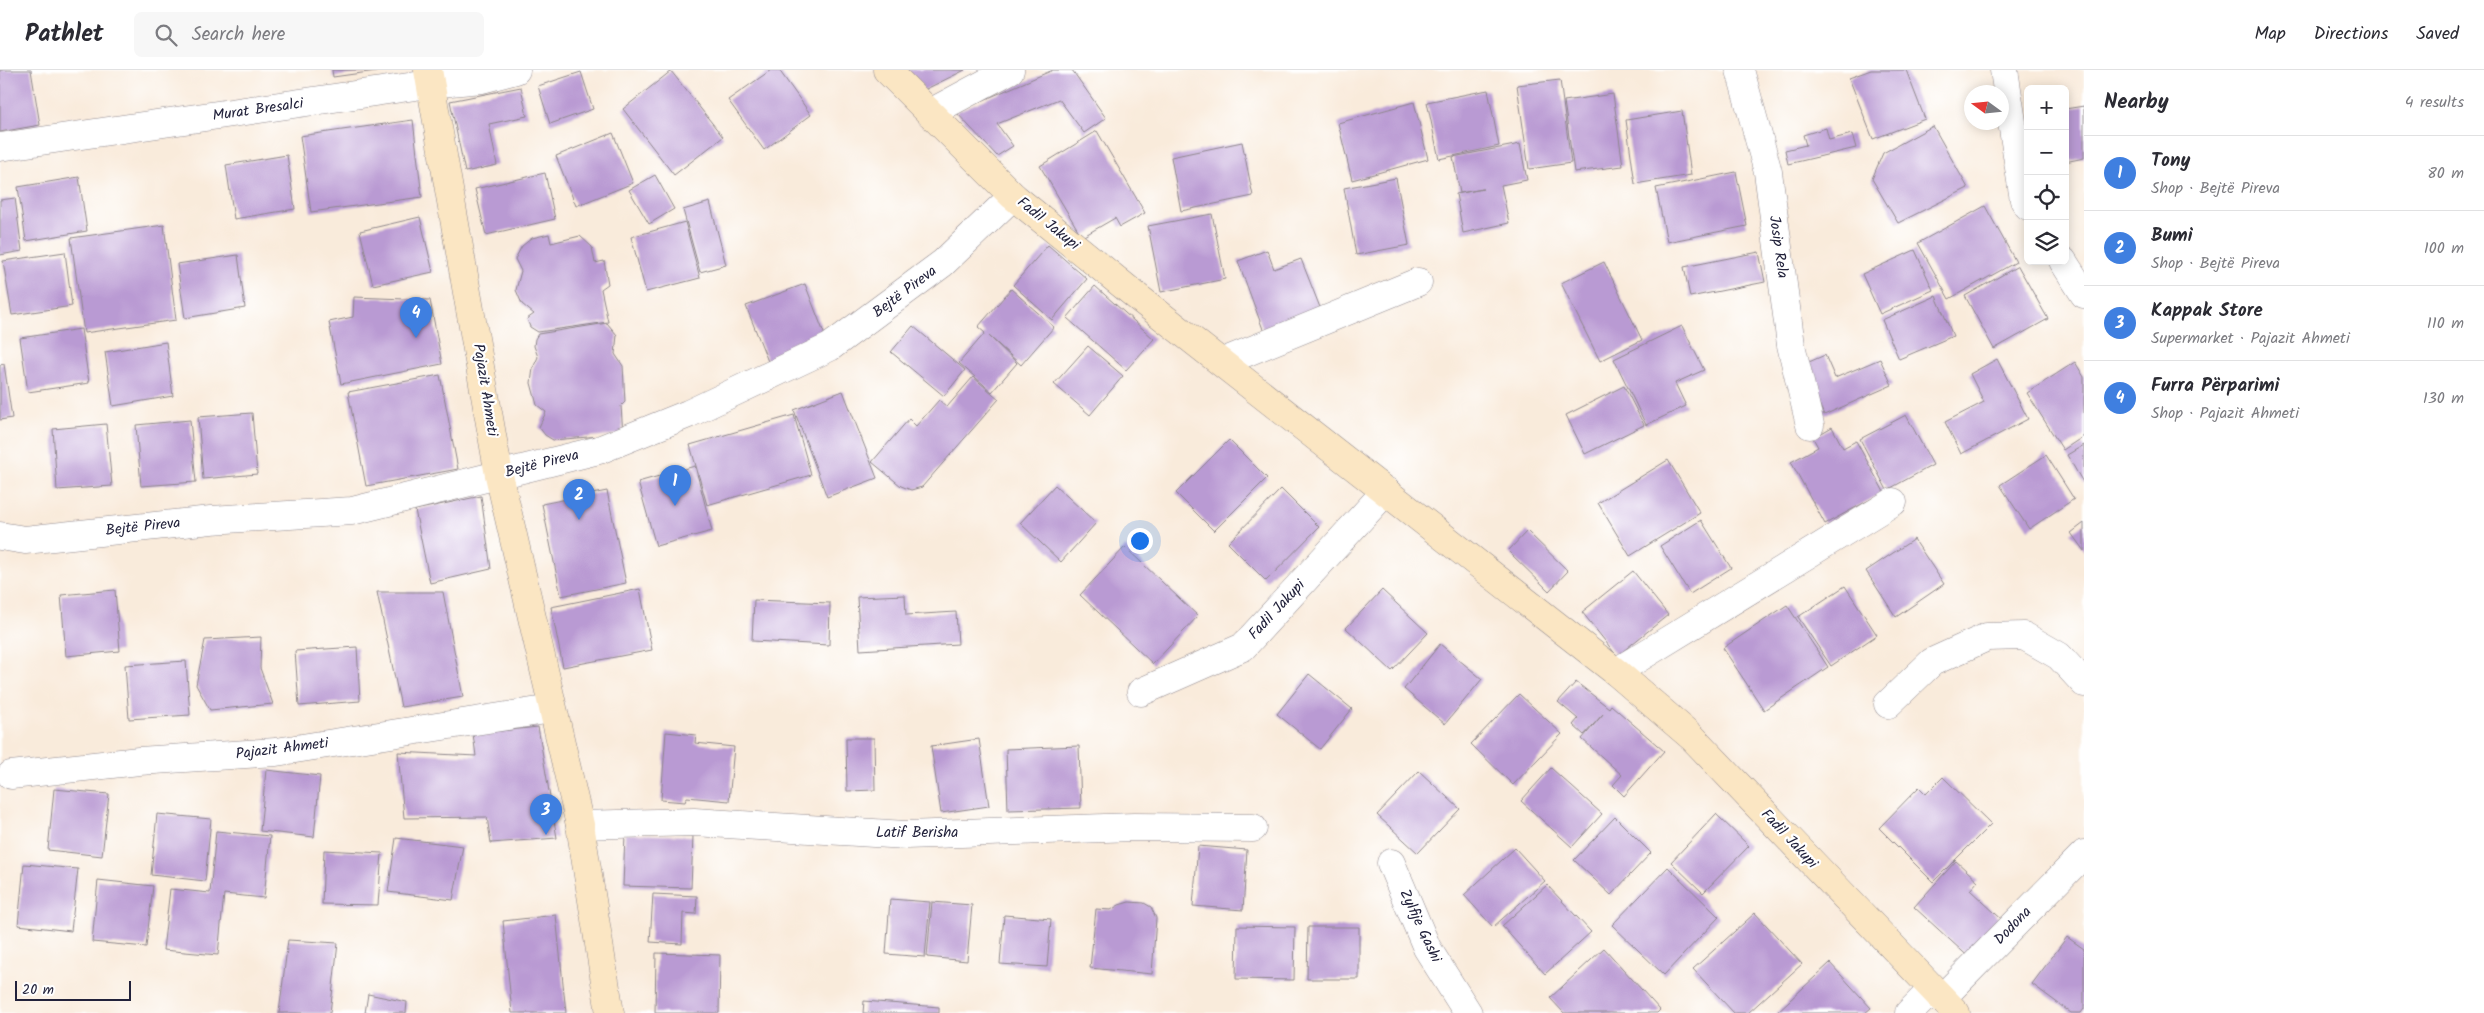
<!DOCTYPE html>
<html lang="en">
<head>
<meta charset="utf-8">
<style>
	:root { --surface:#fff; --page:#f7f7f7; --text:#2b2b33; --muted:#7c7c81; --line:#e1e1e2; --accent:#d1495b }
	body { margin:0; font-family:Kalam,sans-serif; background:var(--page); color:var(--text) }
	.controls { position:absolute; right:15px; top:15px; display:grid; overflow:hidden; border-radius:8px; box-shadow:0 2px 12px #0003 }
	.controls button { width:45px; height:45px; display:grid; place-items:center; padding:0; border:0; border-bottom:1px solid var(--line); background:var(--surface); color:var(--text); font:25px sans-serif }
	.compass { position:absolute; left:1964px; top:15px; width:45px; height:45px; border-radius:50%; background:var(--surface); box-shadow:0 2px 12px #0003; rotate:285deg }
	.scale { position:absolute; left:15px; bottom:12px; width:116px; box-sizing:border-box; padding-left:5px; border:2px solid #22223b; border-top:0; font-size:14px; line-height:18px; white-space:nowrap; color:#22223b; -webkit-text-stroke:4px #fff; paint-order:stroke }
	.you { position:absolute; left:1139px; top:470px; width:18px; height:18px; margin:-12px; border:4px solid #fff; border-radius:50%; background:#1a73e8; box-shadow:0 0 0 8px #1a73e833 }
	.badge { display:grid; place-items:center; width:32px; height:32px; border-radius:50%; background:var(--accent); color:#fff; font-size:16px; font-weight:700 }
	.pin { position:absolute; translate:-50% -41px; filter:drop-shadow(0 1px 2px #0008) }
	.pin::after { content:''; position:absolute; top:26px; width:18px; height:15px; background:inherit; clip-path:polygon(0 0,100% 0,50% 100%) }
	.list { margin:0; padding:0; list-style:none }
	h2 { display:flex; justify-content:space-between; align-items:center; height:65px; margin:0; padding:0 20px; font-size:21px }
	h2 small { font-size:16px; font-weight:400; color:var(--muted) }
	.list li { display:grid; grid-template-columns:32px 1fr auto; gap:15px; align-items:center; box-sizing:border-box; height:75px; padding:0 20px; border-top:1px solid var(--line) }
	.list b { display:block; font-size:19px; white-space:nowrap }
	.list p { margin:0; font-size:16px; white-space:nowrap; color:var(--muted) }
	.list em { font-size:16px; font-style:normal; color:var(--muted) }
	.icon { flex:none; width:28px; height:28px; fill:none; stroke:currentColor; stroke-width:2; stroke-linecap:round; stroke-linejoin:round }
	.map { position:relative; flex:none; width:2084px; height:943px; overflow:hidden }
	header { display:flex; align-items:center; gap:30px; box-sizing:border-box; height:70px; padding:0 25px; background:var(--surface); border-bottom:1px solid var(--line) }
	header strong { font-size:24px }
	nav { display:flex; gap:28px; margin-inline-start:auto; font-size:18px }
	.search { width:350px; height:45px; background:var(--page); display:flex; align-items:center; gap:12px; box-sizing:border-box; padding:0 18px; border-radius:8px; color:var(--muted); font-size:19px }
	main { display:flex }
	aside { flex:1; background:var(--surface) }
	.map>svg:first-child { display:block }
</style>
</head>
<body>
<header>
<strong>Pathlet</strong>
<div class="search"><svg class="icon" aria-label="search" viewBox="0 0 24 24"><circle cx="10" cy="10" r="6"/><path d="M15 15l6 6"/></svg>Search here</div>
<nav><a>Map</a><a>Directions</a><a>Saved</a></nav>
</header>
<main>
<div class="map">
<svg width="2084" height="943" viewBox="0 0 2084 943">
	<rect width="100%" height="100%" fill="#fff"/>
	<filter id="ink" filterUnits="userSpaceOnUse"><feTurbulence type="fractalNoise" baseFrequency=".02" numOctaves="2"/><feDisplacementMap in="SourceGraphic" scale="10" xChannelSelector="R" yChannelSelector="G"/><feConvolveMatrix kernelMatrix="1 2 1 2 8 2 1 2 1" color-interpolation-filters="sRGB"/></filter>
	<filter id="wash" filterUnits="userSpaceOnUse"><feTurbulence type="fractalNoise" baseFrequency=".0096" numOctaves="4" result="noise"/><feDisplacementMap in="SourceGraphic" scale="20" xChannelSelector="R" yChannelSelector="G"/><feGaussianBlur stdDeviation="1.12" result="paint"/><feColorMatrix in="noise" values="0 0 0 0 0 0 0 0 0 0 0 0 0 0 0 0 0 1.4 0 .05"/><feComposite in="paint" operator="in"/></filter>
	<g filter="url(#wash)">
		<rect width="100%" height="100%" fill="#f9ebdb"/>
		<g id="blocks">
			<!-- building -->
			<g fill="#b99ad3">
				<path d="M 0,0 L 31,0 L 40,55 L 0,62 Z"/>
				<path d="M 332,0 L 376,0 L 376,1 L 333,7 Z"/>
				<path d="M 771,0 L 779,0 L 811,45 L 764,80 L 728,30 Z"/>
				<path d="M 904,0 L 965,0 L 922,21 Z"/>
				<path d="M 1053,0 L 1072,0 L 1106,48 L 1084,63 L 1059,29 L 997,54 L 1013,76 L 997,86 L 956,42 Z"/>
				<path d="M 1871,0 L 1906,0 L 1925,49 L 1873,69 L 1849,8 Z"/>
				<path d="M 671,1 L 723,67 L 674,105 L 623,39 Z"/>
				<path d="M 581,2 L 593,39 L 550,54 L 538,16 Z"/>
				<path d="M 1560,10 L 1571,93 L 1529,99 L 1517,15 Z"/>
				<path d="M 521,17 L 527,46 L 489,54 L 497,95 L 465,102 L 450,31 Z"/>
				<path d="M 1488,20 L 1499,76 L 1439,89 L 1427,32 Z"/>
				<path d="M 1613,24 L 1623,96 L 1574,102 L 1564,31 Z"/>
				<path d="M 1414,32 L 1428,89 L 1352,110 L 1338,53 Z"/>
				<path d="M 2084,36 L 2084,88 L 2065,92 L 2065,39 Z"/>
				<path d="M 1682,41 L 1691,105 L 1635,114 L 1626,50 Z"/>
				<path d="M 413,50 L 422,127 L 311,142 L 300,66 Z"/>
				<path d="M 1933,56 L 1968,118 L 1898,153 L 1872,109 L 1883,83 Z"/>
				<path d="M 1826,58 L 1829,70 L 1852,64 L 1856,78 L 1788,94 L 1785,80 L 1806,75 L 1803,65 Z"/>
				<path d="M 1097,61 L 1145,143 L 1120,157 L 1115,148 L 1082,167 L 1040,96 Z"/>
				<path d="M 613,63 L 633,113 L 576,136 L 556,86 Z"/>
				<path d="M 1242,72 L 1253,126 L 1181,141 L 1171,87 Z"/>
				<path d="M 1520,74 L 1527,110 L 1501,115 L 1509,153 L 1463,163 L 1456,124 L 1483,119 L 1460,123 L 1453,87 Z"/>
				<path d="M 287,85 L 295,139 L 234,149 L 226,95 Z"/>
				<path d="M 1736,102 L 1747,156 L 1667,172 L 1656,118 Z"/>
				<path d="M 545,103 L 555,149 L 486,165 L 475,119 Z"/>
				<path d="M 655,105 L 674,139 L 649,154 L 629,120 Z"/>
				<path d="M 79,107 L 87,161 L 26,171 L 18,117 Z"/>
				<path d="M 1396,108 L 1409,175 L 1356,185 L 1344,118 Z"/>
				<path d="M 15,128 L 22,181 L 0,185 L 0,130 Z"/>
				<path d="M 710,132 L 726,195 L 700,202 L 683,140 Z"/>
				<path d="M 1985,136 L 2016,192 L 1949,229 L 1918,173 Z"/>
				<path d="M 1212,144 L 1225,209 L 1161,222 L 1148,156 Z"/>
				<path d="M 420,147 L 433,202 L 373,215 L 360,161 Z"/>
				<path d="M 685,152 L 700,208 L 646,222 L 631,167 Z"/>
				<path d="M 164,155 L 176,250 L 84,263 L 71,168 Z"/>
				<path d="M 549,164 L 551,173 L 580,166 L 592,177 L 595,193 L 604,191 L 608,214 L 601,219 L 608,252 L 538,262 L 530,257 L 527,249 L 534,244 L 522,234 L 516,220 L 521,201 L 515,189 L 522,176 L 532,168 Z"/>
				<path d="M 1048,175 L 1087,209 L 1052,250 L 1013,215 Z"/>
				<path d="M 1267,180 L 1274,199 L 1301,189 L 1321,240 L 1264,262 L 1238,191 Z"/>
				<path d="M 1915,180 L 1933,220 L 1880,244 L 1862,204 Z"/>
				<path d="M 65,182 L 72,236 L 12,245 L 3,191 Z"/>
				<path d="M 1759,182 L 1765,212 L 1690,227 L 1684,197 Z"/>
				<path d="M 238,185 L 245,238 L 185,248 L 177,194 Z"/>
				<path d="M 1604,192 L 1642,270 L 1600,291 L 1561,213 Z"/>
				<path d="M 2018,196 L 2048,249 L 1994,279 L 1965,226 Z"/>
				<path d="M 805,214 L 827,271 L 769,294 L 746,236 Z"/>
				<path d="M 1095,216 L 1154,269 L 1126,300 L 1067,248 Z"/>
				<path d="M 1011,219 L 1054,257 L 1021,295 L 989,266 L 1017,293 L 992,322 L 959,293 L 985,263 L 978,257 Z"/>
				<path d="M 1936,226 L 1953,266 L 1899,289 L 1882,250 Z"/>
				<path d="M 354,227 L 430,230 L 442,294 L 341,314 L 329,252 L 353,247 Z"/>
				<path d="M 607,253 L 617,265 L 615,284 L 623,296 L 625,332 L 621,336 L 623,364 L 553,370 L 545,365 L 539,357 L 546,342 L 537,335 L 531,313 L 533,298 L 538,287 L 534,276 L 535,269 L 538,264 Z"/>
				<path d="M 913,256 L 965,300 L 944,326 L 891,282 Z"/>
				<path d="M 1682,256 L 1704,300 L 1675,313 L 1686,336 L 1646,355 L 1614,289 Z"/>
				<path d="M 81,259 L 89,313 L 28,322 L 20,268 Z"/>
				<path d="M 166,272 L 173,326 L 113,336 L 105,282 Z"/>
				<path d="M 1088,276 L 1123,306 L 1090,345 L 1054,314 Z"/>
				<path d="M 1825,285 L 1835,308 L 1880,289 L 1892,315 L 1824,345 L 1802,295 Z"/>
				<path d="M 1997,289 L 2028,349 L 1961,384 L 1945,352 L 1984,332 L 1970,304 Z"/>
				<path d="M 2075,292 L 2084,307 L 2084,366 L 2063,380 L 2027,323 Z"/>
				<path d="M 4,294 L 12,348 L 0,350 L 0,295 Z"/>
				<path d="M 440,305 L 458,399 L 366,416 L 348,322 Z"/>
				<path d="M 973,307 L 999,329 L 922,417 L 911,420 L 901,416 L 872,392 L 909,349 L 916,356 L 939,330 L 947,337 Z"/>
				<path d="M 1624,316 L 1644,355 L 1585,384 L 1566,345 Z"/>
				<path d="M 843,321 L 877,408 L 827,427 L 794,340 Z"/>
				<path d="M 252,343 L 257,404 L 203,409 L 198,347 Z"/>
				<path d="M 794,345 L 811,405 L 707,435 L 690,375 Z"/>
				<path d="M 1906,345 L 1933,395 L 1887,420 L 1860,369 Z"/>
				<path d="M 190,350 L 196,412 L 141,416 L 136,355 Z"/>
				<path d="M 106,354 L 112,416 L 57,420 L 53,359 Z"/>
				<path d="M 1832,357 L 1843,378 L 1856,371 L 1884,422 L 1825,454 L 1791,392 L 1818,377 L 1813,368 Z"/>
				<path d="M 1229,370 L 1267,408 L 1214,461 L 1176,423 Z"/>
				<path d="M 2084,375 L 2084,414 L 2067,385 Z"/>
				<path d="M 2046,385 L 2074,429 L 2029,459 L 2000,415 Z"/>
				<path d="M 1668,390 L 1700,443 L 1630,486 L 1598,433 Z"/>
				<path d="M 695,396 L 712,461 L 656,476 L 638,412 Z"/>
				<path d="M 1055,415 L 1096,453 L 1061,492 L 1020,453 Z"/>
				<path d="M 1281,419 L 1319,457 L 1266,511 L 1228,473 Z"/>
				<path d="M 607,421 L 626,513 L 561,526 L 542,434 Z"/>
				<path d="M 481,426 L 491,499 L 430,513 L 415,440 Z"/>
				<path d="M 1701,450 L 1731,498 L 1690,524 L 1660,476 Z"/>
				<path d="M 2084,453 L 2084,481 L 2071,463 Z"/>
				<path d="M 1527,461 L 1568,501 L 1549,521 L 1508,481 Z"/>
				<path d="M 1914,469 L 1944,514 L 1896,547 L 1866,501 Z"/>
				<path d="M 1125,477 L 1198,546 L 1153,594 L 1080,525 Z"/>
				<path d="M 1633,501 L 1668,545 L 1617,586 L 1582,542 Z"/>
				<path d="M 1845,516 L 1877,565 L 1831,596 L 1798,547 Z"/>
				<path d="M 640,519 L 652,580 L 563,597 L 551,537 Z"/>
				<path d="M 115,520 L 120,581 L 66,586 L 61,525 Z"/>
				<path d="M 1382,520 L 1428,563 L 1392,601 L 1346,558 Z"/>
				<path d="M 377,522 L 443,522 L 463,627 L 401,637 Z"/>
				<path d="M 905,525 L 906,545 L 956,542 L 958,574 L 860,580 L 857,527 Z"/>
				<path d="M 754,530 L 830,533 L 829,575 L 752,571 Z"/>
				<path d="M 1787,535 L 1828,597 L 1764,640 L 1723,578 Z"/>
				<path d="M 261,567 L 260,598 L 273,634 L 210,640 L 196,615 L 205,570 Z"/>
				<path d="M 1440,574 L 1482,609 L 1445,654 L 1404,619 Z"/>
				<path d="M 357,577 L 360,631 L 299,636 L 295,581 Z"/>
				<path d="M 186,591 L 190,645 L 129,649 L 125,595 Z"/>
				<path d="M 1309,604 L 1352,639 L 1320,679 L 1277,644 Z"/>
				<path d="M 1576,612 L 1609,638 L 1611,635 L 1664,681 L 1624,726 L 1613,715 L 1622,705 L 1582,669 L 1603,644 L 1584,665 L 1573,655 L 1578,649 L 1558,632 Z"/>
				<path d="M 1519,624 L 1562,664 L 1513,715 L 1471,674 Z"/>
				<path d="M 538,657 L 557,768 L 491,773 L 487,747 L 404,748 L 398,682 L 476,686 L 473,664 Z"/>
				<path d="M 666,662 L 696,665 L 695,673 L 734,677 L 729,731 L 687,727 L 685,732 L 661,730 Z"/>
				<path d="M 846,668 L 874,668 L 875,720 L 847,721 Z"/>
				<path d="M 979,669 L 989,736 L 941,743 L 931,676 Z"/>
				<path d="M 1079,676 L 1081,738 L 1008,740 L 1006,679 Z"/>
				<path d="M 1551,698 L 1602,744 L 1572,777 L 1521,731 Z"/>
				<path d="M 266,700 L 320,706 L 314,767 L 260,761 Z"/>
				<path d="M 1419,701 L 1460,739 L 1418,783 L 1377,745 Z"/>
				<path d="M 1943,707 L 1991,754 L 1933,812 L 1879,758 L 1919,717 L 1926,724 Z"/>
				<path d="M 54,719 L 109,724 L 102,786 L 48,780 Z"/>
				<path d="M 157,744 L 211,749 L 205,811 L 151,805 Z"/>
				<path d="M 1716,744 L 1749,776 L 1703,823 L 1671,792 Z"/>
				<path d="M 1615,747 L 1651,783 L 1611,825 L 1574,790 Z"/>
				<path d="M 216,761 L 270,766 L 264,828 L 224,824 L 218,885 L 163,880 L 170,819 L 210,823 Z"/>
				<path d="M 625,764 L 693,766 L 691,818 L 623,816 Z"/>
				<path d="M 396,768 L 463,776 L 453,830 L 388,822 Z"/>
				<path d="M 1198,776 L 1247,780 L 1243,840 L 1193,836 Z"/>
				<path d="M 1515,778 L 1545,811 L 1493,857 L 1464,825 Z"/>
				<path d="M 324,780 L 382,783 L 378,835 L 322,834 Z"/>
				<path d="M 1956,791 L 1978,811 L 1970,820 L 2008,855 L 1974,892 L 1914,837 Z"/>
				<path d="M 24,794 L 78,799 L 71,861 L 18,855 Z"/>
				<path d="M 1668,797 L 1719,847 L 1664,905 L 1612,855 Z"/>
				<path d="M 98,810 L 153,816 L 146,877 L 92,872 Z"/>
				<path d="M 1547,815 L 1591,862 L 1545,904 L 1502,856 Z"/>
				<path d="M 653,824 L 697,826 L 696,844 L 683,843 L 682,874 L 650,872 Z"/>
				<path d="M 890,829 L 930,832 L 925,887 L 886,884 Z"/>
				<path d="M 932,832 L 972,835 L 967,891 L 927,887 Z"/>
				<path d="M 1129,832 L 1144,833 L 1151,837 L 1156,848 L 1152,904 L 1090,898 L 1096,839 L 1111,840 L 1119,835 Z"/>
				<path d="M 1755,843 L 1802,894 L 1748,943 L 1734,943 L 1693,899 Z"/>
				<path d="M 556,845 L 566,943 L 512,943 L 503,851 Z"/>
				<path d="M 1004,845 L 1051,849 L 1047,897 L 1000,894 Z"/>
				<path d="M 1237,856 L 1295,857 L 1294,910 L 1236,909 Z"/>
				<path d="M 1308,857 L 1359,857 L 1359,909 L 1307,909 Z"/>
				<path d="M 2067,867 L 2084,879 L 2084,939 L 2081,943 L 2071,943 L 2032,914 Z"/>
				<path d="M 288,870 L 338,873 L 330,943 L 279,943 Z"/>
				<path d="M 1604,878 L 1660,940 L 1657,943 L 1564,943 L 1550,928 Z"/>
				<path d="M 656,883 L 720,885 L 719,943 L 655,943 Z"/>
				<path d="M 1830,893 L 1871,938 L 1865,943 L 1776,943 Z"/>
				<path d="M 368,924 L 407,932 L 406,943 L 365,943 Z"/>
				<path d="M 864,931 L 939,937 L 939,943 L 863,943 Z"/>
			</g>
		</g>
	</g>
	<g filter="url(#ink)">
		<use href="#blocks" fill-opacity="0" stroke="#8e868b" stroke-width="1"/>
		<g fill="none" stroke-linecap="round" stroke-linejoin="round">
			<defs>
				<g id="street">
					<path d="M 1740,0 L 1768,102 L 1791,275 L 1810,355"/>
					<path d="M 2004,0 L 2024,130 L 2028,136"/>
					<path d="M 930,43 L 1010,0"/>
					<path d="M 0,77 L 429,14 L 482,9 L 516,0"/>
					<path d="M 2063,191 L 2084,224"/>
					<path d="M 1223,292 L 1418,212"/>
					<path d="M 0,466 L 25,470 L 211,450 L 352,441 L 599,380 L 688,344 L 830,277 L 943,193 L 1013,126"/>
					<path d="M 1616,602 L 1893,432"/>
					<path d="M 1141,622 L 1243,577 L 1386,421"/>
					<path d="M 1888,634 L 1932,592 L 1987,567 L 2024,566 L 2059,586 L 2084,613"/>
					<path d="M 11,705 L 139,691 L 276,682 L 552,639"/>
					<path d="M 580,755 L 694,752 L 906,765 L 1134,757 L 1253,758"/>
					<path d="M 1391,793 L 1427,878 L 1468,943"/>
					<path d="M 1941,929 L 2084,784"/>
					<path d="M 1909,943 L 1932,920"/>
				</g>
				<g id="secondary">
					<path d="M 428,0 L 499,405 L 580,755 L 610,943"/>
					<path d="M 887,0 L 1013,126 L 1140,229 L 1616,602 L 1693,668 L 1956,943"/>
				</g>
			</defs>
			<!-- street casing -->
			<use href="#street" stroke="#8e868b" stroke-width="29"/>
			<!-- secondary casing -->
			<use href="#secondary" stroke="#8e868b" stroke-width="29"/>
			<!-- street -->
			<use href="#street" stroke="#fff" stroke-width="28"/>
			<!-- secondary -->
			<use href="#secondary" stroke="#fbe6c3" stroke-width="28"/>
		</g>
	</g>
	<g text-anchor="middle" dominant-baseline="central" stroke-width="4.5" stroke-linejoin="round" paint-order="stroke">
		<!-- street labels -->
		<g font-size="15" fill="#22223b" stroke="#fff">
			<text transform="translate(258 40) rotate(-8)">Murat Bresalci</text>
			<text transform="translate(1048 154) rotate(39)">Fadil Jakupi</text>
			<text transform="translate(1778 177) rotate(82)">Josip Rela</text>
			<text transform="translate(905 222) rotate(-37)">Bejtë Pireva</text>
			<text transform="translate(485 320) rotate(81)">Pajazit Ahmeti</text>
			<text transform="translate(542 394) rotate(-14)">Bejtë Pireva</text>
			<text transform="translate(143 457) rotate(-6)">Bejtë Pireva</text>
			<text transform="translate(1277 540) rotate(-47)">Fadil Jakupi</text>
			<text transform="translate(282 679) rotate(-7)">Pajazit Ahmeti</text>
			<text x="917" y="763">Latif Berisha</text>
			<text transform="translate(1789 769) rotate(47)">Fadil Jakupi</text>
			<text transform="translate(1420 856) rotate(65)">Zylfije Gashi</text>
			<text transform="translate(2013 856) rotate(-46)">Dodona</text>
		</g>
	</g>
</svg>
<div class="controls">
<button>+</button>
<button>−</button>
<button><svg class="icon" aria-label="locate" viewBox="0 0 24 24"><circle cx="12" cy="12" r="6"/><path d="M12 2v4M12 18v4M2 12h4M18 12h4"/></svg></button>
<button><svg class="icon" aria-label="layers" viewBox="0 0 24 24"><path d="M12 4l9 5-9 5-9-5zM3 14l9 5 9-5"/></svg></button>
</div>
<svg class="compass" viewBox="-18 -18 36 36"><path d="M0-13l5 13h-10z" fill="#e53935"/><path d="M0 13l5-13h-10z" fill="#7c7c81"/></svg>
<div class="scale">20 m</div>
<div class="you"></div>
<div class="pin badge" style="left:675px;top:436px;background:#3f7fe0">1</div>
<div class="pin badge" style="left:579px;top:450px;background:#3f7fe0">2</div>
<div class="pin badge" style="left:546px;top:765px;background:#3f7fe0">3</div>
<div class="pin badge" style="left:416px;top:268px;background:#3f7fe0">4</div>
</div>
<aside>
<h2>Nearby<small>4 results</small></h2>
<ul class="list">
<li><span class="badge" style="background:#3f7fe0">1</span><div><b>Tony</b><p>Shop · Bejtë Pireva</p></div><em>80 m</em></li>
<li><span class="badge" style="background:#3f7fe0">2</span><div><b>Bumi</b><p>Shop · Bejtë Pireva</p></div><em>100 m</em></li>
<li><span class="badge" style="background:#3f7fe0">3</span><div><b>Kappak Store</b><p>Supermarket · Pajazit Ahmeti</p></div><em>110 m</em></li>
<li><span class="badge" style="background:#3f7fe0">4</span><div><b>Furra Përparimi</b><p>Shop · Pajazit Ahmeti</p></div><em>130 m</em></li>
</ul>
</aside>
</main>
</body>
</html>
